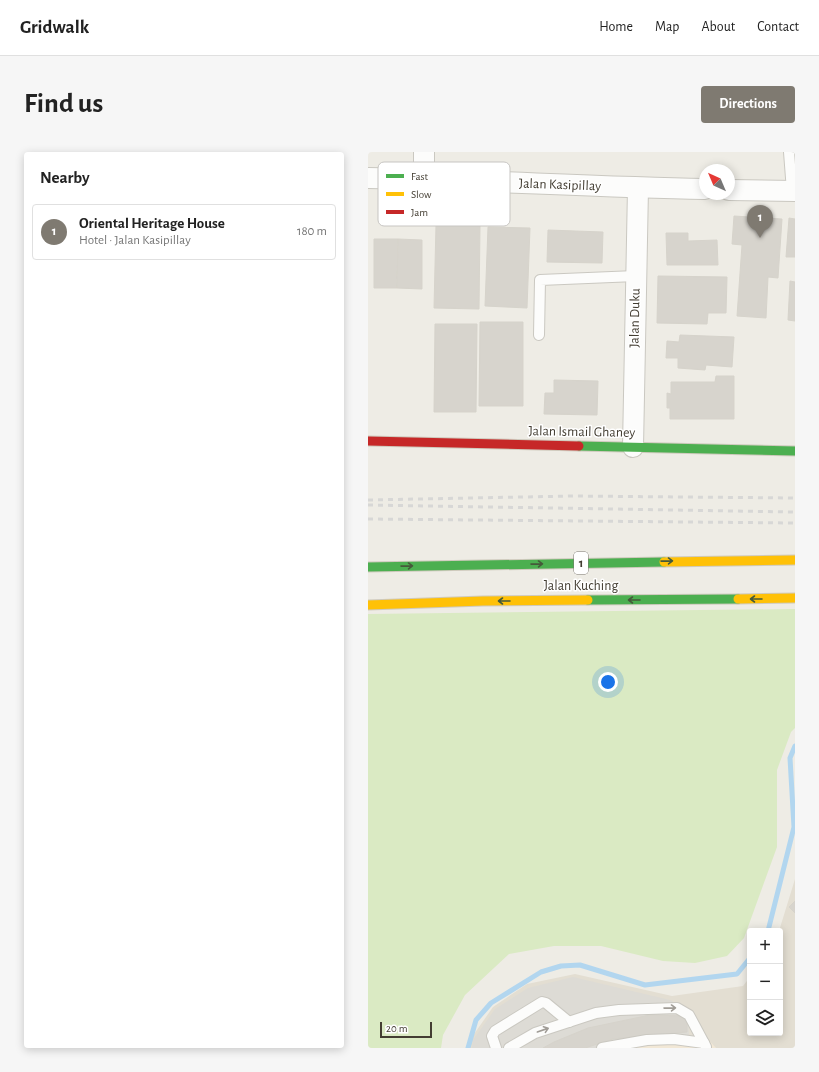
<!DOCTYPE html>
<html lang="en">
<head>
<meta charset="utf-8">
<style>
	:root { --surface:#fff; --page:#f6f6f6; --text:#222; --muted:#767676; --line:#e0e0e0; --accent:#7f7a71 }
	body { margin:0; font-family:"Alegreya Sans",sans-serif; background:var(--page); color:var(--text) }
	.controls { position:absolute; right:12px; bottom:12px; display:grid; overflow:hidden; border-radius:4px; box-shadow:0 2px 10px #0003 }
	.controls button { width:36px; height:36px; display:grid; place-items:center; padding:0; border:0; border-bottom:1px solid var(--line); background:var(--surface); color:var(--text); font:20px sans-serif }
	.compass { position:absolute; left:331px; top:12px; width:36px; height:36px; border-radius:50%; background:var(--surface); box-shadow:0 2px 10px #0003; rotate:316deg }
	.scale { position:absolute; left:12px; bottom:10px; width:52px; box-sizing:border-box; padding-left:4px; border:2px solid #433d32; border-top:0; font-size:11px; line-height:14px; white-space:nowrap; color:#433d32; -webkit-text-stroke:3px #fff; paint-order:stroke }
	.you { position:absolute; left:240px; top:530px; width:14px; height:14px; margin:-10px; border:3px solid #fff; border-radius:50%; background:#1a73e8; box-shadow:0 0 0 6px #1a73e833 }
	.badge { display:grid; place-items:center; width:26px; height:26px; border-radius:50%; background:var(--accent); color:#fff; font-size:13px; font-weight:700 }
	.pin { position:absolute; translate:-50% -33px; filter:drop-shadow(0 1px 2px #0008) }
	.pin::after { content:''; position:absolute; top:21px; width:14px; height:12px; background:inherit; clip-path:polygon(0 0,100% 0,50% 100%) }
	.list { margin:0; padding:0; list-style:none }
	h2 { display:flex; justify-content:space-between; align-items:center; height:52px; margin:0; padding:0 16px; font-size:17px }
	h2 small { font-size:13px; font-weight:400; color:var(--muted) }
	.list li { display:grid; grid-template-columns:26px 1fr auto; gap:12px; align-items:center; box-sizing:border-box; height:56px; margin:0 8px 8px; padding:0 8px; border:1px solid var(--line); border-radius:4px }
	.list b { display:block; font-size:15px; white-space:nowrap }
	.list p { margin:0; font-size:13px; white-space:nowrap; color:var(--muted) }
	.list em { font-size:13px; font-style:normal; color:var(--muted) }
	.icon { flex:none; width:22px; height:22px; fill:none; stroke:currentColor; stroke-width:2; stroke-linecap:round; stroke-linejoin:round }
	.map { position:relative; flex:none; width:427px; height:896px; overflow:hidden; border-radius:4px }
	header { display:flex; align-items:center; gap:24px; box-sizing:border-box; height:56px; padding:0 20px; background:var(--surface); border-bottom:1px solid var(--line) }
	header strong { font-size:19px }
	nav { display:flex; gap:22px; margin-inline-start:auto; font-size:14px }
	.intro { display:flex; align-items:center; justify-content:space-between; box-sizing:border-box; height:96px; padding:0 24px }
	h1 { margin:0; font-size:28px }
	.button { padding:10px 18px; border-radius:4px; background:var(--accent); color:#fff; font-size:14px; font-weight:700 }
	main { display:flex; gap:24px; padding:0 24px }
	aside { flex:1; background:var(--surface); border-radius:4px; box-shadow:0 2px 10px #0003 }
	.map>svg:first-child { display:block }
</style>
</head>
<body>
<header>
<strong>Gridwalk</strong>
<nav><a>Home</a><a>Map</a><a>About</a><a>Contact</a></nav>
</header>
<div class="intro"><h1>Find us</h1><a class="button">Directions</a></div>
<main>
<aside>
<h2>Nearby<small></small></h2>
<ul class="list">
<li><span class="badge">1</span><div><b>Oriental Heritage House</b><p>Hotel · Jalan Kasipillay</p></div><em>180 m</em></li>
</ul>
</aside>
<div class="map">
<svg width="427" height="896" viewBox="0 0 427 896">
	<rect width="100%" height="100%" fill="#eeece5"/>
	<!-- residential -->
	<path fill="#e3ded2" d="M 427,727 L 427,896 L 101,896 L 104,885 L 125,855 L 159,832 L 207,822 L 304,844 L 375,834 L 382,825 L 382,881 L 412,881 L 411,779 Z"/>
	<!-- commercial -->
	<path fill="#f2e8d6" d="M 340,887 L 348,896 L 251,896 L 306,888 Z"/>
	<!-- green -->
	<path fill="#daeac3" d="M 427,457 L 427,576 L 423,580 L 409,618 L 409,695 L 376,786 L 359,804 L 327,811 L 295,809 L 233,794 L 186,794 L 141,802 L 97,843 L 75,883 L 73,896 L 0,896 L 0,462 Z"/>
	<!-- parking -->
	<path fill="#dddbd5" d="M 205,825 L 302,848 L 320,858 L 321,884 L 248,890 L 229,896 L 104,896 L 105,888 L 127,857 L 160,836 Z"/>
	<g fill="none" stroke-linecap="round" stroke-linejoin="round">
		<!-- stream -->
		<g stroke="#b2d6ef" stroke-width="5">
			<path d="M 400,779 L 426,675 L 422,606 L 427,594"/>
			<path d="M 100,896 L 108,868 L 123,851 L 173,820 L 193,814 L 212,813 L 277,833 L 369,822 L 382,806"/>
		</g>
	</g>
	<!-- building -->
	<g fill="#d7d4cd" stroke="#d6d3cb">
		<path d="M 366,64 L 414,67 L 410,126 L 400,125 L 398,166 L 369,164 L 374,93 L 364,92 Z"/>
		<path d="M 421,66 L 427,67 L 427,105 L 418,105 Z"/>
		<path d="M 68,73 L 112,74 L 111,157 L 66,156 Z"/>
		<path d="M 120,75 L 162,76 L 159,156 L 117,154 Z"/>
		<path d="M 180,78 L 235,80 L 234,111 L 179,110 Z"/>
		<path d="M 298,81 L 320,81 L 320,89 L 349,88 L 350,113 L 299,113 Z"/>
		<path d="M 6,87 L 30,87 L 29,136 L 6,136 Z"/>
		<path d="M 30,87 L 54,88 L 54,137 L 29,136 Z"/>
		<path d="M 290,124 L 359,125 L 358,161 L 340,161 L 339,172 L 289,171 Z"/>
		<path d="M 422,129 L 427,130 L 427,169 L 420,168 Z"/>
		<path d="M 112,170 L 155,170 L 155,254 L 111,254 Z"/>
		<path d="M 67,172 L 109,172 L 108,260 L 66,260 Z"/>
		<path d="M 312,183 L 366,185 L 364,215 L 338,213 L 337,218 L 310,216 L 310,206 L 298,206 L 299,189 L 311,190 Z"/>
		<path d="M 348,224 L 366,224 L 366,267 L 302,267 L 302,256 L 299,256 L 299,241 L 303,242 L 303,230 L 347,230 Z"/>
		<path d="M 186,228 L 230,229 L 229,263 L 176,262 L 177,241 L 186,241 Z"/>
		<path d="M 427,749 L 427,761 L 421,755 Z"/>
		<path d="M 282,863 L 319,864 L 319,880 L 245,887 L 217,896 L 175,896 L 186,890 L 220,876 Z"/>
	</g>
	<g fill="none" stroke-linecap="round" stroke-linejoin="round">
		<defs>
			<g id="lane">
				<path d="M 421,0 L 424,39"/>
				<path d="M 171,183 L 172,128 L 268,124"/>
				<path d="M 128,896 L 124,884 L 127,879 L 174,850 L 178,851 L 201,870"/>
				<path d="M 141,896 L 167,881 L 228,861 L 251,858 L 309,856 L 321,863 L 336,891"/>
				<path d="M 234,896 L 279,888 L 306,887 L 336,891 L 338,895"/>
			</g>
			<g id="street">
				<path d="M 0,26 C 112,28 225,35 337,37"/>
				<path d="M 56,27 L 56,0"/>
				<path d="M 361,38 L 427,39"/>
				<path d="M 265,295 L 270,36"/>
			</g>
			<g id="fast">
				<path d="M 211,294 L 427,299"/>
				<path d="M 0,415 L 296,410"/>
				<path d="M 220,448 L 370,447"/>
			</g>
			<g id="slow">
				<path d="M 296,410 L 427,408"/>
				<path d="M 370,447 L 427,446"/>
				<path d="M 0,453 L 115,449 L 220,448"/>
			</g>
			<path id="jam" d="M 0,289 L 211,294"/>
		</defs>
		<!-- lane casing -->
		<use href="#lane" stroke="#cac8c1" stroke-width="12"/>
		<!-- street casing -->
		<use href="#street" stroke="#cac8c1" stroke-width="22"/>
		<!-- fast casing -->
		<use href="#fast" stroke="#cfcabd" stroke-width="11"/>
		<!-- slow casing -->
		<use href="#slow" stroke="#cfcabd" stroke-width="11"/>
		<!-- jam casing -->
		<use href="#jam" stroke="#cfcabd" stroke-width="11"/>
		<!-- lane -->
		<use href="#lane" stroke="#fcfcfb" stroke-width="10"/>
		<!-- street -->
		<use href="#street" stroke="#fcfcfb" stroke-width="20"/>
		<!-- fast -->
		<use href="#fast" stroke="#4caf50" stroke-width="9"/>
		<!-- slow -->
		<use href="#slow" stroke="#ffc107" stroke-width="9"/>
		<!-- jam -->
		<use href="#jam" stroke="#c62828" stroke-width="9"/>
		<!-- rail -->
		<g stroke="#d7d7d6" stroke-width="3" stroke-dasharray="5 5" stroke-linecap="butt">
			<path d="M 0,348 L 205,344 L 427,346"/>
			<path d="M 0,353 L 427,360"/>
			<path d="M 0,367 L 427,371"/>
		</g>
	</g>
	<!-- one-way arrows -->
	<defs><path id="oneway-shaft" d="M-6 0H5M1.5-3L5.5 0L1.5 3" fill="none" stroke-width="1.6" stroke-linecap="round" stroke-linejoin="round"/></defs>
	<g stroke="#455a3a">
		<use href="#oneway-shaft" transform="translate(299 409) rotate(-1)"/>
		<use href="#oneway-shaft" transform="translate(169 412) rotate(-1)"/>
		<use href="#oneway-shaft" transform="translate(39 414) rotate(-1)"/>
		<use href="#oneway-shaft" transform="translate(388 447) rotate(180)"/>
		<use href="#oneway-shaft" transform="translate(266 448) rotate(180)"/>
		<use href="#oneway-shaft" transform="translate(136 449) rotate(180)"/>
	</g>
	<g stroke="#a09c96">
		<use href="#oneway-shaft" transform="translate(302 856) rotate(-1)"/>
		<use href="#oneway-shaft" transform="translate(175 878) rotate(-19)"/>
	</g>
	<g text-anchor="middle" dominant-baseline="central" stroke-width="3" stroke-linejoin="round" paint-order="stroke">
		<!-- shield labels -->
		<rect fill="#fff" stroke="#7b7770" stroke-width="1" x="206" y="400" width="14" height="22" rx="3"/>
		<g font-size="13" font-weight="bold" fill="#433d32">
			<text x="213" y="411">1</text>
		</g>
		<!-- street labels -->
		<g font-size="14" fill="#433d32" stroke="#fff">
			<text transform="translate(192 33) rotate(2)">Jalan Kasipillay</text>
			<text transform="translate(267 166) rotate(-89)">Jalan Duku</text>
			<text transform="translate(214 280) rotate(1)">Jalan Ismail Ghaney</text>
			<text x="213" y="434">Jalan Kuching</text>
		</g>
	</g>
	<!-- legend -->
	<rect x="10" y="10" width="132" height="64" rx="6" fill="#fff" stroke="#c7c5c2" stroke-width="1"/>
	<rect x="18" y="22" width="18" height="4" fill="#4caf50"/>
	<rect x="18" y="40" width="18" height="4" fill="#ffc107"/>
	<rect x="18" y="58" width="18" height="4" fill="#c62828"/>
	<g font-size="11" fill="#433d32">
		<text x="43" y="28">Fast</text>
		<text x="43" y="46">Slow</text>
		<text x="43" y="64">Jam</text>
	</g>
</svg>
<div class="controls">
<button>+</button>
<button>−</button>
<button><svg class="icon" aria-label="layers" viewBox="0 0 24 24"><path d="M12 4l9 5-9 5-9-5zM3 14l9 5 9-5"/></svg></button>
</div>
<svg class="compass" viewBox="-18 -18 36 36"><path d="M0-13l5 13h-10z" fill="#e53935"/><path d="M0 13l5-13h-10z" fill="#767676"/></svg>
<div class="scale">20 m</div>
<div class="you"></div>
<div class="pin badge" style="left:392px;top:86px">1</div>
</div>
</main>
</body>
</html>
